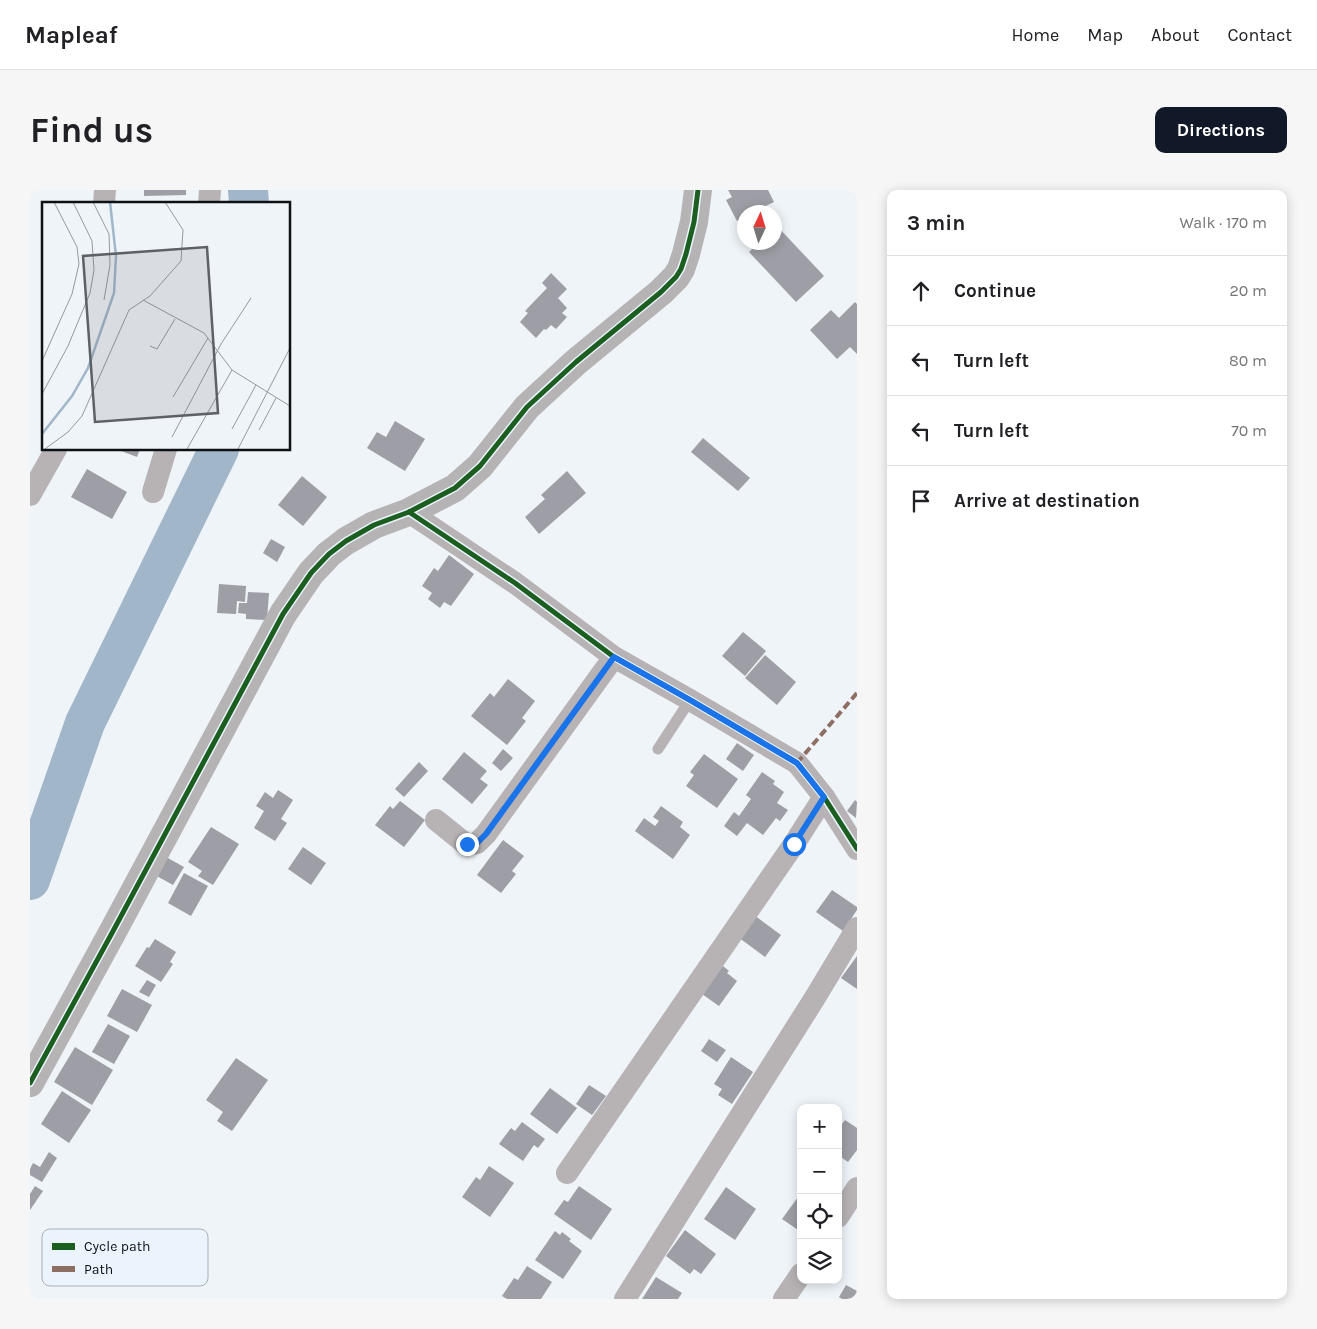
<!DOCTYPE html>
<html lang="en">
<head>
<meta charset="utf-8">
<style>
	:root { --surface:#fff; --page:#f6f6f6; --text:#202124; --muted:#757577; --line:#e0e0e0; --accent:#111827 }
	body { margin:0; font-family:Karla,sans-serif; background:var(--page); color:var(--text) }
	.controls { position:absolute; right:15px; bottom:15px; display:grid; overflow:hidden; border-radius:10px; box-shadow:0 2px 12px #0003 }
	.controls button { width:45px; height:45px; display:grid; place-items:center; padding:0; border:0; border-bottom:1px solid var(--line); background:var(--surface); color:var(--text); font:25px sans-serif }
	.compass { position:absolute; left:707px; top:15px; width:45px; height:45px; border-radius:50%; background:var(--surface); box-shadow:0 2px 12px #0003; rotate:4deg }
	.stop { position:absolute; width:15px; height:15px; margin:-11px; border:4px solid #1a73e8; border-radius:50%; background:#fff }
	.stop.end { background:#1a73e8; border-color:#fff; box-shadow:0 1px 5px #0008 }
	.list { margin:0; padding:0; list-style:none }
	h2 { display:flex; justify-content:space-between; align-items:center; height:65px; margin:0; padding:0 20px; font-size:21px }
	h2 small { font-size:16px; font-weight:400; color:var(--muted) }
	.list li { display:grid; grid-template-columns:32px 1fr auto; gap:15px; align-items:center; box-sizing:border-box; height:70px; padding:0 20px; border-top:1px solid var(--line) }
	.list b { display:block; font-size:19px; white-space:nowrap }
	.list em { font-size:16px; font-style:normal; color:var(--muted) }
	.icon { flex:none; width:28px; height:28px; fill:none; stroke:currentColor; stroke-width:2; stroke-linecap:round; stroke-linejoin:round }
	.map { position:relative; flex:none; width:827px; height:1109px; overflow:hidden; border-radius:10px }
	header { display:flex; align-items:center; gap:30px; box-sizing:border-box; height:70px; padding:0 25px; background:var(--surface); border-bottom:1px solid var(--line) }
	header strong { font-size:24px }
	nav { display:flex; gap:28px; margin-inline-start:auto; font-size:18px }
	.intro { display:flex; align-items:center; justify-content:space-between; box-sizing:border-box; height:120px; padding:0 30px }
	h1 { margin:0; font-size:35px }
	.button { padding:12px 22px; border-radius:10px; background:var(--accent); color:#fff; font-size:18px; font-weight:700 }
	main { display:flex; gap:30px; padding:0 30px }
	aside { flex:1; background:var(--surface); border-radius:10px; box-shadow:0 2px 12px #0003 }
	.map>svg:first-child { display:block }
</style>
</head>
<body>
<header>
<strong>Mapleaf</strong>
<nav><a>Home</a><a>Map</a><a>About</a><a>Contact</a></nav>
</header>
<div class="intro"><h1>Find us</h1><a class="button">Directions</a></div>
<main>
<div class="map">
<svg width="827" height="1109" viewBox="0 0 827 1109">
	<rect width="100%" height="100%" fill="#eff4f8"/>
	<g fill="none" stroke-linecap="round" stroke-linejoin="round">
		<!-- river -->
		<g stroke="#a2b6ca" stroke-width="40">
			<path d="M 218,0 L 219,14"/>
			<path d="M 0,690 L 55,533 L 189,259"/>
		</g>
	</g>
	<!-- building -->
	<g fill="#9e9fa6">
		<path d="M 114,0 L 156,0 L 156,5 L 114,6 Z"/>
		<path d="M 698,0 L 738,0 L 744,12 L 723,22 L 714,22 L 714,27 L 707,31 L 696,10 L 702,7 Z"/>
		<path d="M 747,36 L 794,86 L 766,112 L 719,62 L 729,52 L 744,52 L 744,38 Z"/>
		<path d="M 521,83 L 537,99 L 528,108 L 537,118 L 532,123 L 537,127 L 526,139 L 521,135 L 516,140 L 514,139 L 506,148 L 490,132 L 498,123 L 495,121 L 517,98 L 512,93 Z"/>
		<path d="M 825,112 L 827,114 L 827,164 L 820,157 L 807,169 L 780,140 L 801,120 L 809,128 Z"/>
		<path d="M 365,231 L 395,249 L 375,281 L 337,258 L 347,242 L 356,247 Z"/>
		<path d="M 673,248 L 720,288 L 708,301 L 661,262 Z"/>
		<path d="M 86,259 L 110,259 L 107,267 Z"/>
		<path d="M 57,279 L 97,302 L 82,329 L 41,307 Z"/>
		<path d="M 537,281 L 556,303 L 509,344 L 495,327 L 515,309 L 511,305 Z"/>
		<path d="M 272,286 L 297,307 L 273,336 L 248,315 Z"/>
		<path d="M 241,349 L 255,357 L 247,372 L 233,363 Z"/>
		<path d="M 419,365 L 444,384 L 421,416 L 414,412 L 410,418 L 398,409 L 402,403 L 392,396 L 404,378 L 408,381 Z"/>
		<path d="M 189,394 L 216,396 L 215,412 L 207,411 L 206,424 L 187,423 Z"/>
		<path d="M 218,402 L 239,403 L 237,430 L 216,429 L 216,424 L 208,423 L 209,413 L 217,413 Z"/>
		<path d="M 713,442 L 736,461 L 715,486 L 692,466 Z"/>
		<path d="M 735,465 L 766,492 L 747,515 L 715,488 Z"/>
		<path d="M 478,489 L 505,511 L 492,528 L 496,531 L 477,555 L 441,526 L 460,503 L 464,507 Z"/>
		<path d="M 707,553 L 724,565 L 713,581 L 696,569 Z"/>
		<path d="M 473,559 L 483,568 L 471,581 L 462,573 Z"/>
		<path d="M 434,562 L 457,581 L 450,589 L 458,595 L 442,614 L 412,589 Z"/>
		<path d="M 674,564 L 708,589 L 687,618 L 656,596 L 664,585 L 660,582 Z"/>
		<path d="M 389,572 L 398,581 L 374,607 L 365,599 Z"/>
		<path d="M 732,582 L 745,591 L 743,594 L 754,602 L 747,613 L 758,620 L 750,631 L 746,628 L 733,645 L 717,633 L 707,646 L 694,636 L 704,622 L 709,626 L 721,609 L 716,605 Z"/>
		<path d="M 248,600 L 263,610 L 251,629 L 257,633 L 245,651 L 224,638 L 234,621 L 226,616 L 235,602 L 243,608 Z"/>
		<path d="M 825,610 L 827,612 L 826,628 L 817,621 Z"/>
		<path d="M 370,611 L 395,630 L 374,657 L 345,635 L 360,616 L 363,619 Z"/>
		<path d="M 631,616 L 653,632 L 650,637 L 660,645 L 643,669 L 605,641 L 614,628 L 625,636 L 629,631 L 623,627 Z"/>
		<path d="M 181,637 L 209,654 L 183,695 L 168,686 L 172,681 L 158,672 Z"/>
		<path d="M 473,650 L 494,666 L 482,681 L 486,684 L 471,703 L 447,685 Z"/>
		<path d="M 273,657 L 296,673 L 281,695 L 258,679 Z"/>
		<path d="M 136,667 L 154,677 L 143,695 L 125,685 Z"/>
		<path d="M 154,683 L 178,696 L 161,726 L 138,713 Z"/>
		<path d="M 802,700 L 827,717 L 827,720 L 813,741 L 786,722 Z"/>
		<path d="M 724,725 L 751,745 L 735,767 L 708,747 Z"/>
		<path d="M 125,749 L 146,762 L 140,772 L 143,774 L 131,792 L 105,776 L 117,757 L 119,758 Z"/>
		<path d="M 827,766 L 827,799 L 811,788 Z"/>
		<path d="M 693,776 L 699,781 L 697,783 L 707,791 L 689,816 L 672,804 Z"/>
		<path d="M 117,790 L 126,795 L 119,807 L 109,802 Z"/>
		<path d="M 92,799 L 122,815 L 107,842 L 77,826 Z"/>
		<path d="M 78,834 L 100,846 L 84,874 L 62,862 Z"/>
		<path d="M 679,849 L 696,860 L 687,872 L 671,861 Z"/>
		<path d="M 45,857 L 83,880 L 62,915 L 24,892 Z"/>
		<path d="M 701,867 L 723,882 L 702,914 L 688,905 L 692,899 L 684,894 Z"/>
		<path d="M 206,868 L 238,890 L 202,941 L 187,931 L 193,922 L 176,910 Z"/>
		<path d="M 559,895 L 576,906 L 562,925 L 546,914 Z"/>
		<path d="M 520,898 L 547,918 L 527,944 L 500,924 Z"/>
		<path d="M 32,901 L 61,920 L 39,953 L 11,934 Z"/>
		<path d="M 815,930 L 827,938 L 827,960 L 818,972 L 808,965 L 808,939 Z"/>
		<path d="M 492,932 L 515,949 L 508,958 L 504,955 L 493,971 L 469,954 L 481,938 L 485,941 Z"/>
		<path d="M 19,962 L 27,968 L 12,992 L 0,985 L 0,979 L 3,973 L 10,977 Z"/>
		<path d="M 459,976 L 484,993 L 460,1027 L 432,1007 L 446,987 L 450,990 Z"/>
		<path d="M 5,996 L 13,1001 L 0,1020 L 0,1004 Z"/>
		<path d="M 549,996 L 582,1019 L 561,1050 L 524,1024 L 534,1010 L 538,1012 Z"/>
		<path d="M 696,997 L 726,1019 L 705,1050 L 674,1029 Z"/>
		<path d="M 771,1003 L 771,1042 L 752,1029 Z"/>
		<path d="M 655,1040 L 686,1064 L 671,1084 L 664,1079 L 660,1084 L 636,1066 Z"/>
		<path d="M 525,1041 L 530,1045 L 532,1042 L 541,1049 L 539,1051 L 552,1061 L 533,1089 L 505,1070 Z"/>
		<path d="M 497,1076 L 522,1092 L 511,1109 L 477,1109 L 472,1106 L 484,1088 L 488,1090 Z"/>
		<path d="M 626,1087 L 652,1103 L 648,1109 L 612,1109 Z"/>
		<path d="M 816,1095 L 827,1101 L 827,1109 L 812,1109 L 809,1107 Z"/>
	</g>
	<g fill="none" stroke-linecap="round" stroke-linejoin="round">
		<!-- lane -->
		<path stroke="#b7b3b5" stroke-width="11" d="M 628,559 L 660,510"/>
		<!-- street -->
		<g stroke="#b7b3b5" stroke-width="22">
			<path d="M 74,14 L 75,0"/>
			<path d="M 179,14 L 180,0"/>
			<path d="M 123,302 L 136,259"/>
			<path d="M 0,305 L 26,259"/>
			<path d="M 379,322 L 485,393 L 584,467 L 660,510 L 767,573 L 794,607 L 827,659"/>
			<path d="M 406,630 L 437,655 L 447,653 L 456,644 L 584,467"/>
			<path d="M 537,983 L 764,654 L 794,607"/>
			<path d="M 808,1027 L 827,998"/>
			<path d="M 595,1109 L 786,806 L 827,738"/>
			<path d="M 754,1109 L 771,1084"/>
		</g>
		<!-- secondary -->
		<path stroke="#b5b3b4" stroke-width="28" d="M 0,893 L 82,743 L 253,424 L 281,383 L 299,364 L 316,351 L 344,335 L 379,322 L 425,298 L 450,276 L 497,217 L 546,172 L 631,102 L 646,87 L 651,79 L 656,64 L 664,32 L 668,0"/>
		<!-- quiet -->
		<path stroke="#8d6e63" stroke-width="4" stroke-dasharray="8 4" stroke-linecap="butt" d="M 767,573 L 827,503"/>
		<defs>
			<g id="cycleway">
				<path d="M 379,322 L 485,393 L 584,467 L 660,510 L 767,573 L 794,607 L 827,659"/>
				<path d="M 0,893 L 82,743 L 253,424 L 281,383 L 299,364 L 316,351 L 344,335 L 379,322 L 425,298 L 450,276 L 497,217 L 546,172 L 631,102 L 646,87 L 651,79 L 656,64 L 664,32 L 668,0"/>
			</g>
		</defs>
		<!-- cycleway casing -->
		<use href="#cycleway" stroke="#ebf4fc" stroke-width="8"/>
		<!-- cycleway -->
		<use href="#cycleway" stroke="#1b5e20" stroke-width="5"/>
	</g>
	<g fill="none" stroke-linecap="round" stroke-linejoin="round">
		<!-- route -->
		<path stroke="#1a73e8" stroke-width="6" d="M 437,654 L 447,653 L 456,644 L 584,467 L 660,510 L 767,573 L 794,607 L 764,654"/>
	</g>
	<!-- overview -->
	<g transform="translate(12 12)">
		<rect width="248" height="248" fill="#eff4f8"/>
		<path fill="none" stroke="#a2b6ca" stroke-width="2.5" d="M 0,232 L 30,194 L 46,166 L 72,91 L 74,54 L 68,0"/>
		<path fill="none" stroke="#95999d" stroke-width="1" d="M 51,0 L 67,32 L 68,63 L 62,98M 101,98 L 162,131 L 190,168 L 248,204M 108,144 L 115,147 L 133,117M 0,159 L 30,92 L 37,62 L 35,45 L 12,0M 0,192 L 26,144 L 48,91 L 52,68 L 50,39 L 31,0M 131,195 L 166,136M 190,227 L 214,183M 217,228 L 234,196M 130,235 L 179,142 L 209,96M 3,247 L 26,230 L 40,214 L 87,108 L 108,94 L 139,59 L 141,28 L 123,0M 145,247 L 190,168M 196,247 L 248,146"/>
		<path fill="#5d6064" fill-opacity="0.15" stroke="#5d6064" stroke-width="2.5" d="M 165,45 L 176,211 L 53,220 L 41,54 Z"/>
		<rect width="248" height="248" fill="none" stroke="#0e1114" stroke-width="2.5"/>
	</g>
	<!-- legend -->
	<rect x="12" y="1039" width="166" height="57" rx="8" fill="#ebf4fc" stroke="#a9b0b6" stroke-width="1"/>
	<rect x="22" y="1053" width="23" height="7" fill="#1b5e20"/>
	<rect x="22" y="1076" width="23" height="6" fill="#8d6e63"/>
	<g font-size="14" fill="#0e1114">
		<text x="54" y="1061">Cycle path</text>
		<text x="54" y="1084">Path</text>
	</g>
</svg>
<div class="controls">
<button>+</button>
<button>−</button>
<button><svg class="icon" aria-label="locate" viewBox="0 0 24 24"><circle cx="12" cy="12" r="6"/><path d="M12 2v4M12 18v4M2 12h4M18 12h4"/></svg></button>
<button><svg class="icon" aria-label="layers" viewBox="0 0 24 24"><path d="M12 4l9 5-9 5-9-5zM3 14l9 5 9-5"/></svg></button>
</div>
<svg class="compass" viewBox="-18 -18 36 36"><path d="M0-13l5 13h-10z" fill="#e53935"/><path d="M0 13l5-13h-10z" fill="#757577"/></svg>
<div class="stop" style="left:764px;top:654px"></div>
<div class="stop end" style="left:437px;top:654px"></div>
</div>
<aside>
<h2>3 min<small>Walk · 170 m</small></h2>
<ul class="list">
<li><svg class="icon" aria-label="ahead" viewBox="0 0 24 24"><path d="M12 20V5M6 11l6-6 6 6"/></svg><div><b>Continue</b></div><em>20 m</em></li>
<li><svg class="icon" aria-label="left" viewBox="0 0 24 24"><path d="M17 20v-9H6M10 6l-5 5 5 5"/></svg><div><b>Turn left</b></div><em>80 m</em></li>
<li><svg class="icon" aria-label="left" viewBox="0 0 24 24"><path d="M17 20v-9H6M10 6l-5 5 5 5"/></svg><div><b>Turn left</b></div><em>70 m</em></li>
<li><svg class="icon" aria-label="arrive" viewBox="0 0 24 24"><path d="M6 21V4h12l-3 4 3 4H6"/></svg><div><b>Arrive at destination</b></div></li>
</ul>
</aside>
</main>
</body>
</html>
